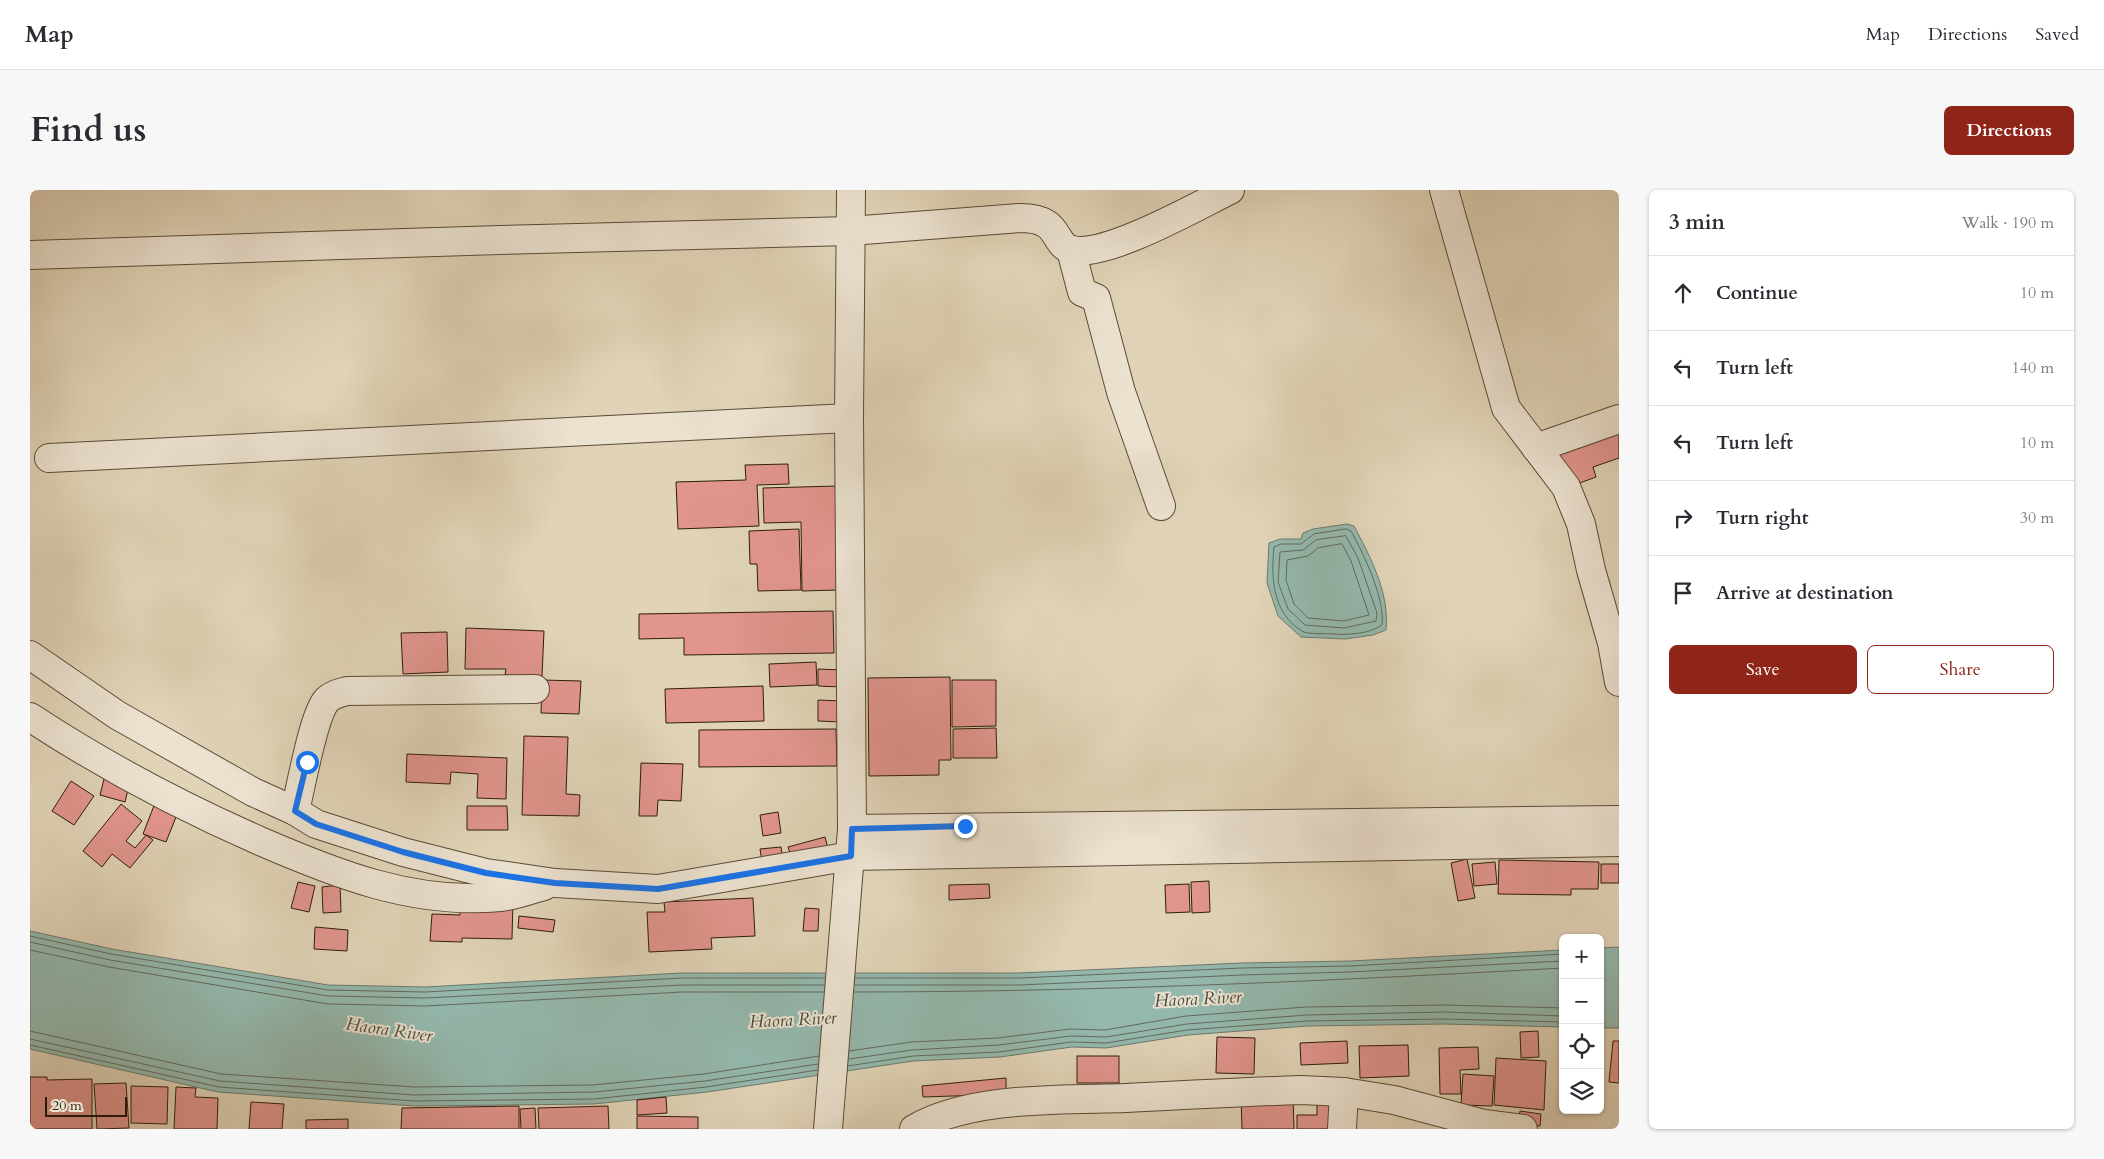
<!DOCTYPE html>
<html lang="en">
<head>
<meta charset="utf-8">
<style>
	:root { --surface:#fff; --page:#f7f7f7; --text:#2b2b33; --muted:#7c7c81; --line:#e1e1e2; --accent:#8f2418 }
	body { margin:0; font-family:Cardo,serif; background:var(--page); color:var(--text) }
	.controls { position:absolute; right:15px; bottom:15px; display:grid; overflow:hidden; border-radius:8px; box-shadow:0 1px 4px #0004 }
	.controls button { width:45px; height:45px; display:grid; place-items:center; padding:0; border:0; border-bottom:1px solid var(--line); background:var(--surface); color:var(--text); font:25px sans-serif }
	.scale { position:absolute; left:15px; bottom:12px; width:82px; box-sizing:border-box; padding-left:5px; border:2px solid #2f1c0c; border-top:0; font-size:14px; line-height:18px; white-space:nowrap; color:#2f1c0c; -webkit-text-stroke:4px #ebe2d0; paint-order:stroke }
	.stop { position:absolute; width:15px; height:15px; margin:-11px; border:4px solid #1a73e8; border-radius:50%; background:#fff }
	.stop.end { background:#1a73e8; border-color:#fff; box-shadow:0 1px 5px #0008 }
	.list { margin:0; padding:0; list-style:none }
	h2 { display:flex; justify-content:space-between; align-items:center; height:65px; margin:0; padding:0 20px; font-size:21px }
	h2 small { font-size:16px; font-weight:400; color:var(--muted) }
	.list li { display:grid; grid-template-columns:32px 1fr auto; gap:15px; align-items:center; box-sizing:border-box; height:75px; padding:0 20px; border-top:1px solid var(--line) }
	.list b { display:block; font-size:19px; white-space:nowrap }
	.list em { font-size:16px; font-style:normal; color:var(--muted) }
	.actions { display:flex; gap:10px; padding:15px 20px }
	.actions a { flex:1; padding:11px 0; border:1px solid var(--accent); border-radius:8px; text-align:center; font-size:18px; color:var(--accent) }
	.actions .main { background:var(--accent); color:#fff }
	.icon { flex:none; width:28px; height:28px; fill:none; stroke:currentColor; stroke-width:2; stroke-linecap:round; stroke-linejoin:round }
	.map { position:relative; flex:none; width:1589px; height:939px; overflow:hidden; border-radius:8px }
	header { display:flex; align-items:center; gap:30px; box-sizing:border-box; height:70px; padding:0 25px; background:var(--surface); border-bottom:1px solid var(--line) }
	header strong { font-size:24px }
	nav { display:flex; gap:28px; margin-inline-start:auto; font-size:18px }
	.intro { display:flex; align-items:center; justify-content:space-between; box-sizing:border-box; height:120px; padding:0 30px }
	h1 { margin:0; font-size:35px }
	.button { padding:12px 22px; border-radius:8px; background:var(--accent); color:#fff; font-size:18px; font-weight:700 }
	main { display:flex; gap:30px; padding:0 30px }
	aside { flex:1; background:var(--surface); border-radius:8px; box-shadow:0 1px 4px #0004 }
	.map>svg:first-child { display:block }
</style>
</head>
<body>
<header>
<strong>Map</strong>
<nav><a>Map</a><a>Directions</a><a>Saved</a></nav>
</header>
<div class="intro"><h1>Find us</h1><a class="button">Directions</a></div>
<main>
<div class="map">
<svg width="1589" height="939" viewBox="0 0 1589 939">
	<rect width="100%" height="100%" fill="#e0d3b7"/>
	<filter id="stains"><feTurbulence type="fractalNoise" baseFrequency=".004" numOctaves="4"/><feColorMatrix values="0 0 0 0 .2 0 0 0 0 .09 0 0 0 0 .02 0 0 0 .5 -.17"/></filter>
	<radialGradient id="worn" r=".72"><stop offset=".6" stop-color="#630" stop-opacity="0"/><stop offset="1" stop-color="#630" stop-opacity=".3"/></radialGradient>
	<!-- water -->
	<g fill="#94b8ad" stroke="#6c7a6d">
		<path d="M 1317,334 L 1324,336 C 1340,366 1360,404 1356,440 L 1343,445 L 1315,449 L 1271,447 L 1248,426 L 1237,393 L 1239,353 L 1250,349 L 1271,349 L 1273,343 L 1283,339 Z"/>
		<path d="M 0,741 L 82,759 L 298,795 L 395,797 L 652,783 L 989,783 L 1212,773 L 1320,771 L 1533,760 L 1533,837 L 1414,834 L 1277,836 L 1158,845 L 1076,858 L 1042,857 L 970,867 L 883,871 L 677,902 L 564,914 L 384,916 L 188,902 L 0,859 Z"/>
		<path d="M 1589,757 L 1589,838 L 1570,838 L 1570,758 Z"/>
	</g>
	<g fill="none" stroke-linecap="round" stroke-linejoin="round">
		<!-- shore -->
		<g stroke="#626a5c" stroke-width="1">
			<path d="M 1316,339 L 1321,341 C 1334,365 1355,408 1352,435 C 1339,444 1318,445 1303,444 C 1294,443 1279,445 1272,441 C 1242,423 1241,387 1244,357 L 1251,354 L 1271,354 L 1284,344 Z"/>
			<path d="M 1316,346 L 1328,368 L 1347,423 L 1346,431 L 1314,438 L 1275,435 L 1258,419 L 1248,392 L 1250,362 L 1273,360 L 1286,350 Z"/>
			<path d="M 1312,354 L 1321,371 L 1339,425 L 1314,431 L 1278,428 L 1264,414 L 1256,390 L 1257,370 L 1278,366 L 1288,358 Z"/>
			<path d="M 0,746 L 81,764 L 298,800 L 395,802 L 652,788 L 795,788"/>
			<path d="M 0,752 L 80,770 L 298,806 L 395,808 L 652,795 L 794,795"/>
			<path d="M 0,760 L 79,777 L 298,814 L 395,816 L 652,802 L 794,802"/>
			<path d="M 825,788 L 990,788 L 1212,778 L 1320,776 L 1533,764"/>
			<path d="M 825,795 L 990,795 L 1212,785 L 1320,782 L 1533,771"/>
			<path d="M 824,802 C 1060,802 1297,791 1533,778"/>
			<path d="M 0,841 L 191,884 L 384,897 L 563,895 L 674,884 L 789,866"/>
			<path d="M 0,849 L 190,891 L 384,905 L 564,902 L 675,891 L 788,874"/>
			<path d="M 0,855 L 189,897 L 384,911 L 564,909 L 676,897 L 788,880"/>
			<path d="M 819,861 L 881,852 L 968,848 L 1040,839 L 1075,840 L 1156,826 L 1276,817 L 1415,815 L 1533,818"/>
			<path d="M 819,869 L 882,860 L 969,855 L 1041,846 L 1076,847 L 1157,834 L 1277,825 L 1414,822 L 1533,826"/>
			<path d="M 818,876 L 883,866 L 969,862 L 1041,852 L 1076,853 L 1157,840 L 1277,831 L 1414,829 L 1533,832"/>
		</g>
	</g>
	<!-- building -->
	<g fill="#e1958e" stroke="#2f1c0c">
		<path d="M 1589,233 L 1589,268 L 1563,277 L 1566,287 L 1539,297 L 1524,255 Z"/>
		<path d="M 758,274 L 759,294 L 727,295 L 729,336 L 648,339 L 646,292 L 716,290 L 715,275 Z"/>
		<path d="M 807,296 L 809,400 L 772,401 L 771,332 L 734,333 L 733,298 Z"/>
		<path d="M 769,339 L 771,400 L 728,401 L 727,374 L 720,374 L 719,341 Z"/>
		<path d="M 803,421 L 804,463 L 654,465 L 654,448 L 609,449 L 609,424 Z"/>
		<path d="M 436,438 L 514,441 L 512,486 L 475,485 L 476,479 L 435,479 Z"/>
		<path d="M 417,442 L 418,482 L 373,484 L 371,443 Z"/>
		<path d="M 786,472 L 787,495 L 740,497 L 739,474 Z"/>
		<path d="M 788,479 L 811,480 L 811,497 L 788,496 Z"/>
		<path d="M 920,487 L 921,570 L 909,570 L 909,585 L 839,586 L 838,488 Z"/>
		<path d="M 512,490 L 551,491 L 549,524 L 511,523 Z"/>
		<path d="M 922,490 L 966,490 L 966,536 L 922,537 Z"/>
		<path d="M 733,496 L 734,531 L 636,533 L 635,499 Z"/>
		<path d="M 788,510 L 812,511 L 811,532 L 788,531 Z"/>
		<path d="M 966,538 L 967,568 L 923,568 L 923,539 Z"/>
		<path d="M 806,539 L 807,576 L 669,577 L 669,540 Z"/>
		<path d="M 494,546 L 538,547 L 536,604 L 550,605 L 549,626 L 492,625 Z"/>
		<path d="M 377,564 L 477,568 L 476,609 L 447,608 L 448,584 L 421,582 L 420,594 L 376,592 Z"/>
		<path d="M 611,573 L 653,574 L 651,611 L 628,610 L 627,626 L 609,626 Z"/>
		<path d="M 74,589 L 99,595 L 95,612 L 70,605 Z"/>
		<path d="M 41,591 L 64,606 L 44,635 L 22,621 Z"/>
		<path d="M 125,613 L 148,622 L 136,652 L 113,644 Z"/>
		<path d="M 91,614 L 112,631 L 96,651 L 105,658 L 116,645 L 123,650 L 100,678 L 82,664 L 72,677 L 53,661 Z"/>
		<path d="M 437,616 L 477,616 L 478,640 L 437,640 Z"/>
		<path d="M 748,622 L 751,643 L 733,646 L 730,625 Z"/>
		<path d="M 795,647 L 799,662 L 763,672 L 758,657 Z"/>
		<path d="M 751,657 L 754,676 L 733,678 L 730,659 Z"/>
		<path d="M 1437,669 L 1445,708 L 1428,711 L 1421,673 Z"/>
		<path d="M 1469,670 L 1569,672 L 1568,699 L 1541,699 L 1541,705 L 1468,704 Z"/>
		<path d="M 1465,672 L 1467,694 L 1444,696 L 1442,674 Z"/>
		<rect x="1571" y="674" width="18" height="19"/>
		<path d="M 1179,691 L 1180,722 L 1162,723 L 1161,692 Z"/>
		<path d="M 268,692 L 285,696 L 279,722 L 261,718 Z"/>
		<path d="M 959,694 L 960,708 L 919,710 L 919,695 Z"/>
		<path d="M 1159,694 L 1160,722 L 1136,723 L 1135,695 Z"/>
		<path d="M 310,695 L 311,722 L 293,723 L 292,697 Z"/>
		<path d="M 723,708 L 725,746 L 681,748 L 682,759 L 619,762 L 617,722 L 635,722 L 634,712 Z"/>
		<path d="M 431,709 L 483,710 L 482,749 L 432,748 L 432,752 L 400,751 L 402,724 L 430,725 Z"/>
		<path d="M 775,718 L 789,719 L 788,741 L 773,741 Z"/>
		<path d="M 489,726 L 525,730 L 523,742 L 488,738 Z"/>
		<path d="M 285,737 L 318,740 L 317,761 L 284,759 Z"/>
		<path d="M 1508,841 L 1509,867 L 1491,868 L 1490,842 Z"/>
		<path d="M 1187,847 L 1225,848 L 1224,884 L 1186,883 Z"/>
		<path d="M 1317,851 L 1318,873 L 1271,875 L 1270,853 Z"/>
		<path d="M 1583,851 L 1589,851 L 1589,893 L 1579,892 Z"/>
		<path d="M 1378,855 L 1379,886 L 1330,888 L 1329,856 Z"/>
		<path d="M 1448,857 L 1449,879 L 1430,880 L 1431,904 L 1410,904 L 1409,858 Z"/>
		<rect x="1047" y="866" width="42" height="27"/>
		<path d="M 1466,868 L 1516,871 L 1514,920 L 1464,915 Z"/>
		<path d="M 1433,884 L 1464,886 L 1462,916 L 1431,915 Z"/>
		<path d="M 0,887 L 17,887 L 17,890 L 62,889 L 62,939 L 0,939 Z"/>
		<path d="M 976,888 L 976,912 L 953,905 L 893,907 L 892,896 Z"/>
		<path d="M 96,893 L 99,938 L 67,939 L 64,894 Z"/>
		<path d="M 101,896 L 138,897 L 137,934 L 101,933 Z"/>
		<path d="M 146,897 L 166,898 L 165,907 L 188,908 L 187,939 L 144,939 Z"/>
		<path d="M 1287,904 L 1307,904 L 1306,939 L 1267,939 L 1267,925 L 1287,925 Z"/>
		<path d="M 1263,905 L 1264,939 L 1212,939 L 1211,907 Z"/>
		<path d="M 636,907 L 637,923 L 607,925 L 607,910 Z"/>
		<path d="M 221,912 L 254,914 L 252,939 L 219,939 Z"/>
		<path d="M 489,916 L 489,939 L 371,939 L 372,918 Z"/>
		<path d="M 578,916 L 579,939 L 509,939 L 508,918 Z"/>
		<path d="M 505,918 L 506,939 L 491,939 L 490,919 Z"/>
		<path d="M 1490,921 L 1511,924 L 1510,936 L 1488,933 Z"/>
		<path d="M 607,926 L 668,927 L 668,939 L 607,939 Z"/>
		<path d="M 318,929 L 318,939 L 276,939 L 276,930 Z"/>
	</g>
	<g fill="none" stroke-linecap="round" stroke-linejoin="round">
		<defs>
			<g id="minor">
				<path d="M 1414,0 L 1476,218 L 1536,297 L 1551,334 L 1561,380 L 1582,453 L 1589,492"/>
				<path d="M 1041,60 L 1052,102 L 1066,108 L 1091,202 L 1131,316"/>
				<path d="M 0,65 L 470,50 L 820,41 L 990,28 C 1033,28 1021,54 1042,60 C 1076,68 1167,16 1200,0"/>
				<path d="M 1506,258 L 1589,229"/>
				<path d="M 19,268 L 819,228"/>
				<path d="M 0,465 L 87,525 L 223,602 L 265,621 L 286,634 L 373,662 L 456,683 L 525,693 L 628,699 L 821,666 L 1589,652"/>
				<path d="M 0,527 C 73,575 150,616 230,651 C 306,684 384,715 470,707 C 484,706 499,700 514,696"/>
				<path d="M 265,621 C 271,597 283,527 296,511 C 301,505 310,503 317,501 L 505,499"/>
				<path d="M 822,639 L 1589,630"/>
				<path d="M 798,939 L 822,639 L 819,228 L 821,0"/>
				<path d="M 884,939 C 940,906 1032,910 1096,908 C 1155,905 1213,902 1271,900 L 1314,902 L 1364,910 L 1454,934 L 1493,939"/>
				<path d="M 1312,939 L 1314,902"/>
			</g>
		</defs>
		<!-- minor casing -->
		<use href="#minor" stroke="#5b4a37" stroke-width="30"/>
		<!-- minor -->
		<use href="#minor" stroke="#ebe2d0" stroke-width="28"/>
	</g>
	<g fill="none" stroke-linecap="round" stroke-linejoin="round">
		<!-- route -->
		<path stroke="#1a73e8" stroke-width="6" d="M 277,572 L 265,621 L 286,634 L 373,662 L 456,683 L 525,693 L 628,699 L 821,666 L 822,639 L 935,636"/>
	</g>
	<g text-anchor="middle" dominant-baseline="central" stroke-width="4" stroke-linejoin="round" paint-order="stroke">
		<!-- water labels -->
		<g font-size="18" font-style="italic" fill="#4d4b3c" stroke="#ebe2d0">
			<text transform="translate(1168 809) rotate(-3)">Haora River</text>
			<text transform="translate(763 830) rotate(-3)">Haora River</text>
			<text transform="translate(359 840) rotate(8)">Haora River</text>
		</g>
	</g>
	<rect width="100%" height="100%" filter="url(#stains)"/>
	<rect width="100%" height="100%" fill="url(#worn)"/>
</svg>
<div class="controls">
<button>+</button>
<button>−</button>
<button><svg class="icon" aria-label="locate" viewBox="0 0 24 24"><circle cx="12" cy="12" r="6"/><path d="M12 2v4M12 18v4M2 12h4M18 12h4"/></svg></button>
<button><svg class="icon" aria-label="layers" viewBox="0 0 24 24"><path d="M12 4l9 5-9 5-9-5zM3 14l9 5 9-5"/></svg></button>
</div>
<div class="scale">20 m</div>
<div class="stop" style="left:277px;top:572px"></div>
<div class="stop end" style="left:935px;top:636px"></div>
</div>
<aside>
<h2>3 min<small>Walk · 190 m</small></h2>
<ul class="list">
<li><svg class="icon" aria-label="ahead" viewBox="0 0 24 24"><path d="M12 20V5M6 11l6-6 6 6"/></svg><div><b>Continue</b></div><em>10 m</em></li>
<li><svg class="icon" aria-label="left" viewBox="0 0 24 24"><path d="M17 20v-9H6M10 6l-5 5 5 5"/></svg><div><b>Turn left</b></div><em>140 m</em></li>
<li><svg class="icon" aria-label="left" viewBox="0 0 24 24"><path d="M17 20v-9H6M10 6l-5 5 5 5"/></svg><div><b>Turn left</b></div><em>10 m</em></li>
<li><svg class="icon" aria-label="right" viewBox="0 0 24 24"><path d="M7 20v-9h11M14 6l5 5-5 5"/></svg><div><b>Turn right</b></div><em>30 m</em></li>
<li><svg class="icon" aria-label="arrive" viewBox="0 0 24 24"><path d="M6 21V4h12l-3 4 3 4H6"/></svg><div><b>Arrive at destination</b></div></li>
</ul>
<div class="actions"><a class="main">Save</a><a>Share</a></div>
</aside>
</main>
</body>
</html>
